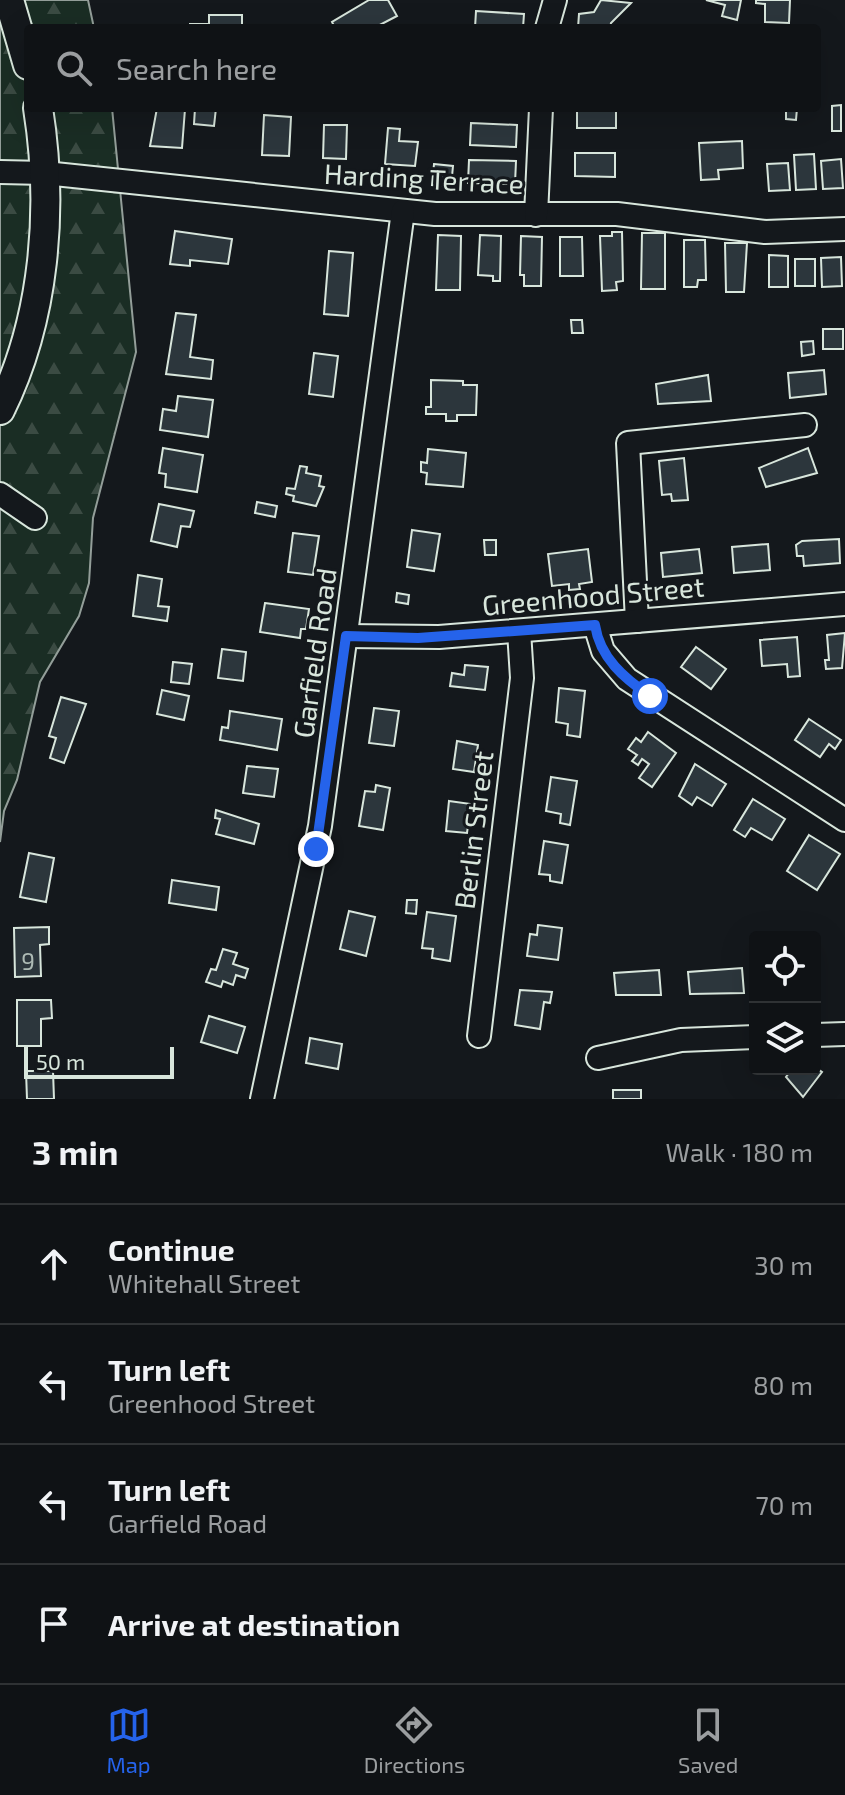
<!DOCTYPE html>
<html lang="en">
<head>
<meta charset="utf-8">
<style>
	:root { --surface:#0f1215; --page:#181b1e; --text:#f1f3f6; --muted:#9b9ea0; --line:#2f3234; --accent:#2563eb }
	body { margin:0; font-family:"Exo 2",sans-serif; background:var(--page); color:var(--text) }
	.controls { position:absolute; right:24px; bottom:24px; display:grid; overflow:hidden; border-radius:8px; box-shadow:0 8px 32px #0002 }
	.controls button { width:72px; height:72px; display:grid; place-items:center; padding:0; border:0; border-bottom:2px solid var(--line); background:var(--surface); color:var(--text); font:40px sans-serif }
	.scale { position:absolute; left:24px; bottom:20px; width:150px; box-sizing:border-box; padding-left:8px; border:4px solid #d8e6dc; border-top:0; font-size:22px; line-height:28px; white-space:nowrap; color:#d8e6dc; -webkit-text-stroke:6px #14181c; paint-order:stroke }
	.stop { position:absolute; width:24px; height:24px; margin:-18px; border:6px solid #2563eb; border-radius:50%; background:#fff }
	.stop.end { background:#2563eb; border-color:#fff; box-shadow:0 2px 8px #0008 }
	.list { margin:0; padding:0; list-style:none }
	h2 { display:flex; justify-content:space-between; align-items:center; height:104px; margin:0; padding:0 32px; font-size:34px }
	h2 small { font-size:26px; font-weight:400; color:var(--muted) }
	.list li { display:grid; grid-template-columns:52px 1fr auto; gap:24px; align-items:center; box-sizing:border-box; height:120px; padding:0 32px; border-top:2px solid var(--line) }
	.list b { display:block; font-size:30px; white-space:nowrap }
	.list p { margin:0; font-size:26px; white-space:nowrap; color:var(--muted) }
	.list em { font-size:26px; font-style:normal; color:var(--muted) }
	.icon { flex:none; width:44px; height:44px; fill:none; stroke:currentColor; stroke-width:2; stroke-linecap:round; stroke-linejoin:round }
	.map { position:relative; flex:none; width:845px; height:1099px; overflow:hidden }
	.search { position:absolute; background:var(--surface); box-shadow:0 8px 32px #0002; left:24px; right:24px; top:24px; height:88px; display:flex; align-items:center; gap:20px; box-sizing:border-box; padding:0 28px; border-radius:8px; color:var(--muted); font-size:30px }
	.sheet { height:584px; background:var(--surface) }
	nav { display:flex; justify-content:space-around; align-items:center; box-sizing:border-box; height:112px; border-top:2px solid var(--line); background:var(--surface); font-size:22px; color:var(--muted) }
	nav a { display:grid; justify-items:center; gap:4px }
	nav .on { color:var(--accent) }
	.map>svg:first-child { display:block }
</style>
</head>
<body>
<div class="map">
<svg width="845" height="1099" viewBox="0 0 845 1099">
	<defs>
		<pattern id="forest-firs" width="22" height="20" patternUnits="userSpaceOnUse" patternTransform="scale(2)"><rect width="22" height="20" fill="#1a2d24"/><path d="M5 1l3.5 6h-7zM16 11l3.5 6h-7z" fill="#3b4b43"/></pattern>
	</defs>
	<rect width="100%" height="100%" fill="#14181c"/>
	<!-- forest -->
	<path fill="url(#forest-firs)" stroke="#939e99" stroke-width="2" d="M 0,0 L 88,0 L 94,28 L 28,28 L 28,108 L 112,108 L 136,352 L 93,518 L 89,583 L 79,616 L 40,682 L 17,780 L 4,811 L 0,842 Z"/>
	<!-- building -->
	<g fill="#2c363c" stroke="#d8e6dc" stroke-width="2">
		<path d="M 369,0 L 388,0 L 397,16 L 374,28 L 335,28 L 332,22 Z"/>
		<path d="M 601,0 L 631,3 L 611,23 L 610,28 L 578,28 L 579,14 L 594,12 Z"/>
		<path d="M 706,0 L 741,0 L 737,20 L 722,16 L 725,5 Z"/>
		<path d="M 756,0 L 790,0 L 789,23 L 765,22 L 765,4 L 756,3 Z"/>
		<path d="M 476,11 L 524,14 L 523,28 L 475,28 Z"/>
		<path d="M 209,15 L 242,15 L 242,28 L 190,28 L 190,24 L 209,24 Z"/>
		<path d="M 841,105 L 841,131 L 832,131 L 832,106 Z"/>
		<path d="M 157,108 L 185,109 L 182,148 L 150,146 Z"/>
		<path d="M 195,108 L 216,108 L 214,126 L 194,124 Z"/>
		<rect x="577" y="108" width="39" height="20"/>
		<path d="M 786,108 L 797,108 L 796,120 L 786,119 Z"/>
		<path d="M 264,115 L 291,117 L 289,156 L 262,155 Z"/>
		<path d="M 471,123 L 517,125 L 516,147 L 470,145 Z"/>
		<path d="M 324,125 L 347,125 L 346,159 L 323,158 Z"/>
		<path d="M 388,128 L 400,129 L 399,141 L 418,142 L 415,166 L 385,164 Z"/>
		<path d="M 742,141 L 743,168 L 718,170 L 719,179 L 701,180 L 699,143 Z"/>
		<path d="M 575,153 L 615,153 L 615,177 L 575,176 Z"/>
		<path d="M 814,154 L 816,189 L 796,190 L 794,155 Z"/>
		<path d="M 841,159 L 843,188 L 823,189 L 821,161 Z"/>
		<path d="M 469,160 L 516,161 L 515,184 L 468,183 Z"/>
		<path d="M 788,163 L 790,190 L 769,191 L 767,164 Z"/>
		<path d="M 434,164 L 453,166 L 451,187 L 432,185 Z"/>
		<path d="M 175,231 L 232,239 L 228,264 L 190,260 L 190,266 L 170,264 Z"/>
		<path d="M 612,232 L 622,232 L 623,281 L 616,282 L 617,290 L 602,291 L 600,236 L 612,236 Z"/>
		<path d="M 642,233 L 665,233 L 665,289 L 641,289 Z"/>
		<path d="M 438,235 L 461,236 L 460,290 L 436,290 Z"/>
		<path d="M 480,235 L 501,236 L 500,281 L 493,281 L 493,276 L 478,275 Z"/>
		<path d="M 521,236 L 542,237 L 541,286 L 524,286 L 524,275 L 520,275 Z"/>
		<path d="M 560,237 L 582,237 L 583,276 L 560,276 Z"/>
		<path d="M 684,240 L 705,240 L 706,280 L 698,280 L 697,287 L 684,287 Z"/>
		<path d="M 725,243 L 747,243 L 744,292 L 726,292 Z"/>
		<path d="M 329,251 L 353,253 L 348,316 L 324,314 Z"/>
		<path d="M 769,255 L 788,256 L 788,287 L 769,287 Z"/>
		<path d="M 841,257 L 842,286 L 822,287 L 821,258 Z"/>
		<rect x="795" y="259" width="20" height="27"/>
		<path d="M 176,313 L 196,315 L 190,357 L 213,360 L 211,379 L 166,374 Z"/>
		<path d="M 571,320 L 582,320 L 583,333 L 572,333 Z"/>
		<rect x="823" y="329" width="20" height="20"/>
		<path d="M 813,341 L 814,354 L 802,356 L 801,342 Z"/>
		<path d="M 314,353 L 338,356 L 333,397 L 309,394 Z"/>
		<path d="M 824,370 L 826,394 L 790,398 L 788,373 Z"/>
		<path d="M 708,375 L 711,401 L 658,404 L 656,384 Z"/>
		<path d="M 431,380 L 463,381 L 463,385 L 477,385 L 476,415 L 457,415 L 457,421 L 446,421 L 446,414 L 426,414 L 426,407 L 431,407 Z"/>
		<path d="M 178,396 L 213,400 L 208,437 L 160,430 L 163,409 L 176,411 Z"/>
		<path d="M 163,448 L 203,455 L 197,492 L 165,487 L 166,474 L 159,473 Z"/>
		<path d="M 808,448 L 817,473 L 766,487 L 759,468 Z"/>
		<path d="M 428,449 L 466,453 L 463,487 L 426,484 L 427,473 L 421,472 L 421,462 L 427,463 Z"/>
		<path d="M 684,458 L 688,500 L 672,501 L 671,494 L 662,495 L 659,461 Z"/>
		<path d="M 300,466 L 307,467 L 306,473 L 321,476 L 319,486 L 324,487 L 316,506 L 293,501 L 294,496 L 286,494 L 287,488 L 295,489 Z"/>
		<path d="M 257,502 L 277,506 L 275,517 L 255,513 Z"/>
		<path d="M 159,504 L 194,511 L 190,527 L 181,526 L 177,547 L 151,541 Z"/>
		<path d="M 412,530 L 440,534 L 434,571 L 407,567 Z"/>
		<path d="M 293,533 L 319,536 L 313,575 L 288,572 Z"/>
		<path d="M 839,539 L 840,563 L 804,566 L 803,556 L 797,556 L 796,545 L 802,541 Z"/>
		<path d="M 484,540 L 496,540 L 496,555 L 485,555 Z"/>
		<path d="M 768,544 L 770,570 L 734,573 L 732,547 Z"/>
		<path d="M 588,549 L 592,582 L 579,584 L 580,589 L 569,590 L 569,584 L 552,586 L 548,554 Z"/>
		<path d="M 699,549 L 702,573 L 663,577 L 661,553 Z"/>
		<path d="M 138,575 L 162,579 L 158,606 L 169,607 L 167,621 L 133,616 Z"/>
		<path d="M 397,593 L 409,595 L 408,604 L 396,602 Z"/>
		<path d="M 265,603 L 309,609 L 306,629 L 301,629 L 300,638 L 260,632 Z"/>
		<path d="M 845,633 L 842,668 L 826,669 L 825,660 L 829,660 L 827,635 Z"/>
		<path d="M 797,637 L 800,676 L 788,677 L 787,664 L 762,666 L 760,640 Z"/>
		<path d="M 696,647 L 726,669 L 711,689 L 681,667 Z"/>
		<path d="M 222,649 L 246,652 L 243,681 L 218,678 Z"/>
		<path d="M 173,662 L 192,664 L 189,684 L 171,682 Z"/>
		<path d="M 465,665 L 488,667 L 485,690 L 450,686 L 452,673 L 464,675 Z"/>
		<path d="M 559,688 L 585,691 L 580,737 L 567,735 L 568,724 L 556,722 Z"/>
		<path d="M 162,690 L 189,696 L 184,720 L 157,714 Z"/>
		<path d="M 61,697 L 86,704 L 64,763 L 50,758 L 56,738 L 49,736 Z"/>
		<path d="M 374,708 L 399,711 L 394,746 L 369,743 Z"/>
		<path d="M 230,711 L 282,719 L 277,750 L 220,740 L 222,727 L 228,728 Z"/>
		<path d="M 809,719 L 841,740 L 835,749 L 829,744 L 820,757 L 795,740 Z"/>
		<path d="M 648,732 L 676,753 L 652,787 L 639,778 L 649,764 L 642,759 L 638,765 L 632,761 L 637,755 L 628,749 L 636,738 L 641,742 Z"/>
		<path d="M 457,741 L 478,745 L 474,772 L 453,769 Z"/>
		<path d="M 695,764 L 726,784 L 712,806 L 697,797 L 692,805 L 679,796 Z"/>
		<path d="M 247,766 L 278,769 L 274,797 L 243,793 Z"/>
		<path d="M 551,777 L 577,781 L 570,825 L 560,823 L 561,814 L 546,811 Z"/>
		<path d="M 376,785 L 390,788 L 383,830 L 359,826 L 365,791 L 375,792 Z"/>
		<path d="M 753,799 L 785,819 L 772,840 L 751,828 L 745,837 L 734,830 Z"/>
		<path d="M 449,801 L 471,804 L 467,833 L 446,831 Z"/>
		<path d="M 216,810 L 259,824 L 254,844 L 216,834 L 220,819 L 215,818 Z"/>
		<path d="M 809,835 L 840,854 L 817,890 L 787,871 Z"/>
		<path d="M 544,841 L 568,845 L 562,883 L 550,881 L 550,875 L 539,874 Z"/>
		<path d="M 29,853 L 54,858 L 46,902 L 20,897 Z"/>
		<path d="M 172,880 L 219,887 L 216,910 L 169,903 Z"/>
		<path d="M 407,900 L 417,900 L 416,914 L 406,913 Z"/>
		<path d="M 349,911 L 375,917 L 366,956 L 340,949 Z"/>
		<path d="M 427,912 L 456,916 L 450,961 L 432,958 L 433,949 L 422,948 Z"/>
		<path d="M 538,925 L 562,928 L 558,960 L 527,956 L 530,934 L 537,935 Z"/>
		<path d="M 49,927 L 49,944 L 40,945 L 41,976 L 15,977 L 14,928 Z"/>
		<path d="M 223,949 L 237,953 L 233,964 L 248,969 L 245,978 L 236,975 L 233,985 L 223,981 L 221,987 L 206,982 L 211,969 L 216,970 Z"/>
		<path d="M 742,968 L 744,993 L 690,994 L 688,972 Z"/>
		<path d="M 659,970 L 661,995 L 616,995 L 614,973 Z"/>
		<path d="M 520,990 L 552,992 L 550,1003 L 544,1002 L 540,1029 L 515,1025 Z"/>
		<path d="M 17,1000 L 51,1000 L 52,1018 L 41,1019 L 41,1046 L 17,1046 Z"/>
		<path d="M 209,1016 L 245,1027 L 237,1053 L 201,1042 Z"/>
		<path d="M 310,1038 L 342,1044 L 338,1069 L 306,1063 Z"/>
		<path d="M 815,1067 L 822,1072 L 803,1097 L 786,1077 L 792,1069 Z"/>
		<path d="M 26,1071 L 53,1071 L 54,1099 L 27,1099 Z"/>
		<rect x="613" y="1090" width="28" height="9"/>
	</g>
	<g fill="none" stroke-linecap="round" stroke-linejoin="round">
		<defs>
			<g id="minor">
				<path d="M 547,28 L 555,0"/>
				<path d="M 0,172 L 45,173 L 435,214 L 617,214 L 765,232 L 845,229"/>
				<path d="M 536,215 L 541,108"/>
				<path d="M 0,494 L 35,518"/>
				<path d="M 637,621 L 628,443 L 805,425"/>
				<path d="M 595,625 L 603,651 L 627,679 L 845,820"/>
				<path d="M 346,636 L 439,637 L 845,604"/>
				<path d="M 815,1035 L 845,1034"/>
				<path d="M 479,1036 L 522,678 L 519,631"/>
				<path d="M 598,1058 L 681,1040 L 755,1037"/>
				<path d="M 262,1099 L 320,826 L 403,211"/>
			</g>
			<g id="major">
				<path d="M 9,0 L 28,65"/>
				<path d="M 0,410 C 45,319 54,208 38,108"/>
			</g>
		</defs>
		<!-- minor casing -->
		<use href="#minor" stroke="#d8e6dc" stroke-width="26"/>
		<!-- major casing -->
		<use href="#major" stroke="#d8e6dc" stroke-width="32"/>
		<!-- minor -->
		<use href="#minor" stroke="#14181c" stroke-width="22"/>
		<!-- major -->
		<use href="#major" stroke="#14181c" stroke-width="28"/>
	</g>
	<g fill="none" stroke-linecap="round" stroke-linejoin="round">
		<!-- route -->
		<path stroke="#2563eb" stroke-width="10" d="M 316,849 L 346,636 L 418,638 L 595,625 C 600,658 624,678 650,696"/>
	</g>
	<g text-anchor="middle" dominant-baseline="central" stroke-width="6" stroke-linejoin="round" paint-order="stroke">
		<!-- number labels -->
		<g font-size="24" fill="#adbab4">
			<text x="28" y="960">9</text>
		</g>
		<!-- street labels -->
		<g font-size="28" fill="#d8e6dc" stroke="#14181c">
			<text transform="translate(424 178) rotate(3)">Harding Terrace</text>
			<text transform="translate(593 595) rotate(-5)">Greenhood Street</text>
			<text transform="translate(314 653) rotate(-82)">Garfield Road</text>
			<text transform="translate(473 830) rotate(-83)">Berlin Street</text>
		</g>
	</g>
</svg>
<div class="controls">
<button><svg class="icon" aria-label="locate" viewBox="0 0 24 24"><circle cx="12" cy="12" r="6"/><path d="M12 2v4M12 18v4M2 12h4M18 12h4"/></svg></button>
<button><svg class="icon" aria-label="layers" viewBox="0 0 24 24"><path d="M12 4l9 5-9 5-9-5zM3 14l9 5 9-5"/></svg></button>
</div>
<div class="scale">50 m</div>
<div class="stop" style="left:650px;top:696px"></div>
<div class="stop end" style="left:316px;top:849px"></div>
<div class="search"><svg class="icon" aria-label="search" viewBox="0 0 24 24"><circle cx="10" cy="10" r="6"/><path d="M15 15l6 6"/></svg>Search here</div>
</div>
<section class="sheet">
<h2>3 min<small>Walk · 180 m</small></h2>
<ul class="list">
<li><svg class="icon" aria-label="ahead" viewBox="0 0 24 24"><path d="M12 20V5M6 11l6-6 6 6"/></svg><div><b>Continue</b><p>Whitehall Street</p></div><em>30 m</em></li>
<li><svg class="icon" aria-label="left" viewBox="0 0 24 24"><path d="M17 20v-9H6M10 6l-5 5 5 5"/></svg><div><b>Turn left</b><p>Greenhood Street</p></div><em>80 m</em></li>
<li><svg class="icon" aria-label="left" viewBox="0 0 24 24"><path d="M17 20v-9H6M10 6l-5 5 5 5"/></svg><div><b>Turn left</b><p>Garfield Road</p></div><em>70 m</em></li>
<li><svg class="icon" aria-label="arrive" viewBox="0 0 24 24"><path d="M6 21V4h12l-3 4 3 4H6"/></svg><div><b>Arrive at destination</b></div></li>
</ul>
</section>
<nav>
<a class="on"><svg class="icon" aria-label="map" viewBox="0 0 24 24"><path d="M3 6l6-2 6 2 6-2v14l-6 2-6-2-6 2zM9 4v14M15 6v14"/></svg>Map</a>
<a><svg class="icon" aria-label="directions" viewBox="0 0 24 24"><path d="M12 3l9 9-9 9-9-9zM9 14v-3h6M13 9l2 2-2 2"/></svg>Directions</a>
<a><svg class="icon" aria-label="saved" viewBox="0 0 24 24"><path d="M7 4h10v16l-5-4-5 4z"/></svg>Saved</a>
</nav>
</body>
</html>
